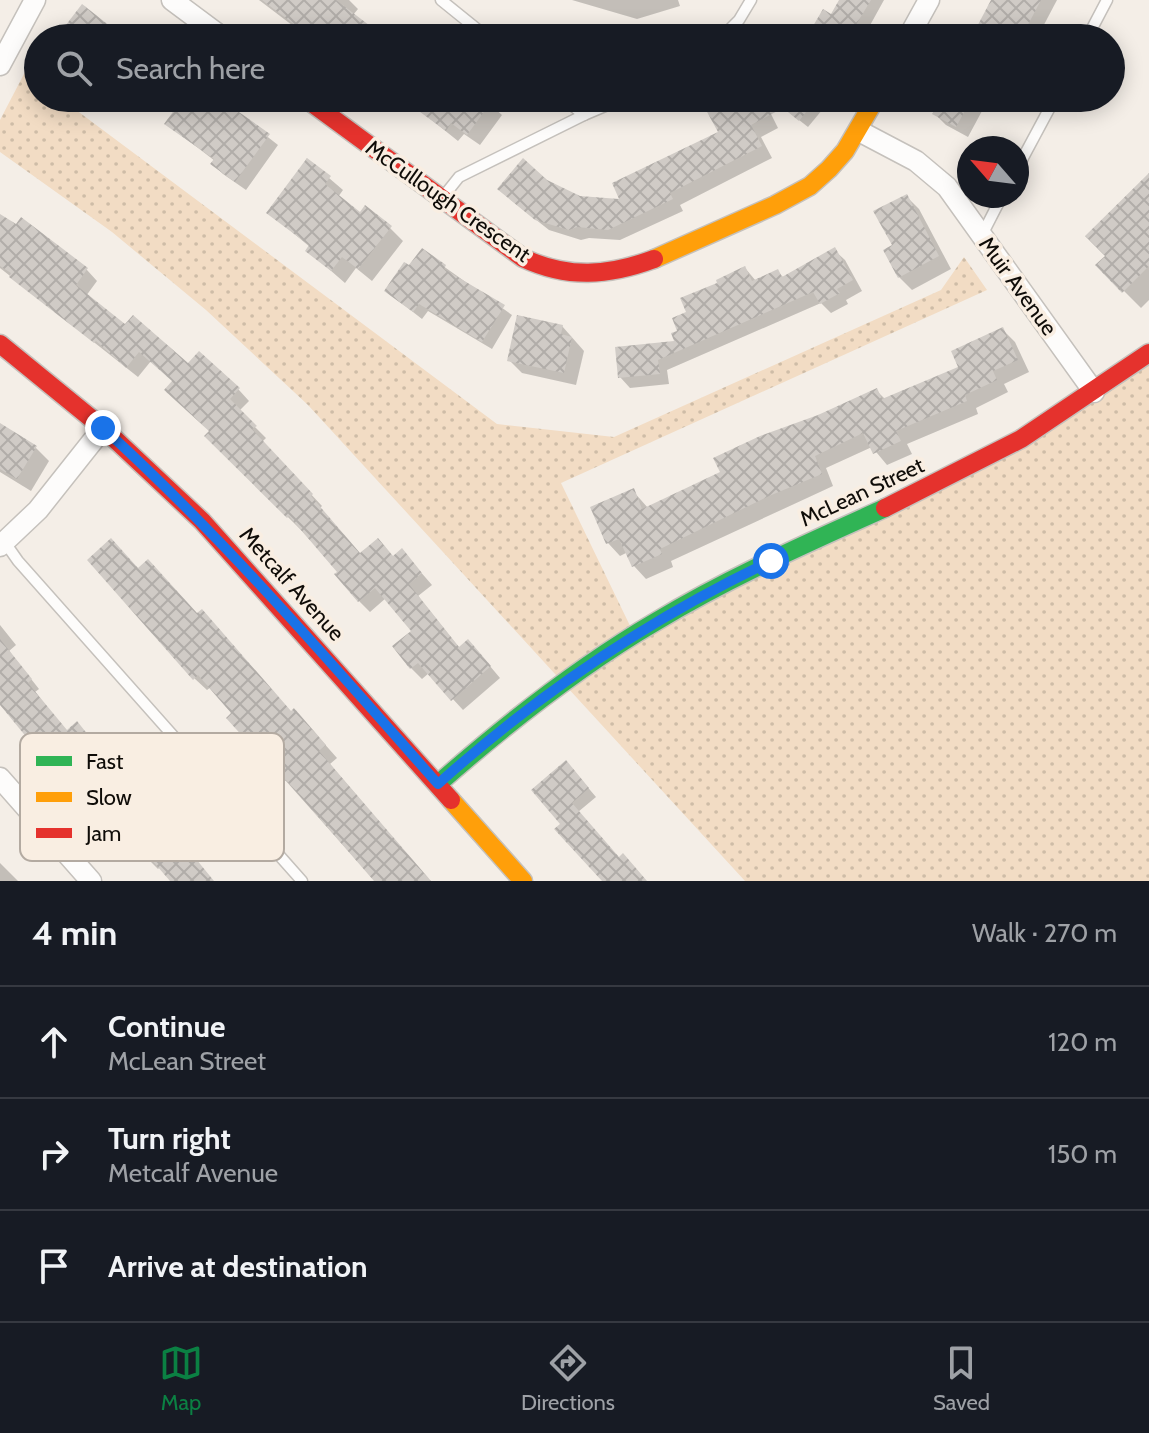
<!DOCTYPE html>
<html lang="en">
<head>
<meta charset="utf-8">
<style>
	:root { --surface:#171b24; --page:#20242c; --text:#f1f3f6; --muted:#9ea1a6; --line:#363941; --accent:#0b8043 }
	body { margin:0; font-family:Cabin,sans-serif; background:var(--page); color:var(--text) }
	.compass { position:absolute; left:957px; top:136px; width:72px; height:72px; border-radius:50%; background:var(--surface); box-shadow:0 4px 20px #0003; rotate:298deg }
	.stop { position:absolute; width:24px; height:24px; margin:-18px; border:6px solid #1a73e8; border-radius:50%; background:#fff }
	.stop.end { background:#1a73e8; border-color:#fff; box-shadow:0 2px 8px #0008 }
	.list { margin:0; padding:0; list-style:none }
	h2 { display:flex; justify-content:space-between; align-items:center; height:104px; margin:0; padding:0 32px; font-size:34px }
	h2 small { font-size:26px; font-weight:400; color:var(--muted) }
	.list li { display:grid; grid-template-columns:52px 1fr auto; gap:24px; align-items:center; box-sizing:border-box; height:112px; padding:0 32px; border-top:2px solid var(--line) }
	.list b { display:block; font-size:30px; white-space:nowrap }
	.list p { margin:0; font-size:26px; white-space:nowrap; color:var(--muted) }
	.list em { font-size:26px; font-style:normal; color:var(--muted) }
	.icon { flex:none; width:44px; height:44px; fill:none; stroke:currentColor; stroke-width:2; stroke-linecap:round; stroke-linejoin:round }
	.map { position:relative; flex:none; width:1149px; height:881px; overflow:hidden }
	.search { position:absolute; background:var(--surface); box-shadow:0 4px 20px #0003; left:24px; right:24px; top:24px; height:88px; display:flex; align-items:center; gap:20px; box-sizing:border-box; padding:0 28px; border-radius:44px; color:var(--muted); font-size:30px }
	.sheet { height:440px; background:var(--surface) }
	nav { display:flex; justify-content:space-around; align-items:center; box-sizing:border-box; height:112px; border-top:2px solid var(--line); background:var(--surface); font-size:22px; color:var(--muted) }
	nav a { display:grid; justify-items:center; gap:4px }
	nav .on { color:var(--accent) }
	.map>svg:first-child { display:block }
</style>
</head>
<body>
<div class="map">
<svg width="1149" height="881" viewBox="0 0 1149 881">
	<defs>
		<pattern id="park-dots" width="8" height="8" patternUnits="userSpaceOnUse" patternTransform="scale(2)"><rect width="8" height="8" fill="#f2dcc4"/><path d="M2 2h.1M6 6h.1" fill="none" stroke="#cebca7" stroke-width="1.8" stroke-linecap="round"/></pattern>
		<pattern id="building-cross-hatch" width="8" height="8" patternUnits="userSpaceOnUse" patternTransform="scale(2)"><rect width="8" height="8" fill="#d0cbc6"/><path d="M0 0l8 8M0 8l8-8" fill="none" stroke="#b1ada9"/></pattern>
	</defs>
	<rect width="100%" height="100%" fill="#f4eee7"/>
	<!-- park -->
	<path fill="url(#park-dots)" d="M 25,72 L 38,82 L 38,98 L 60,98 L 497,424 L 614,437 L 941,290 L 964,257 L 987,290 L 561,483 L 634,634 L 937,483 L 1149,353 L 1149,881 L 745,881 L 308,405 L 206,310 L 112,232 L 0,152 L 0,120 Z"/>
	<!-- shadow -->
	<g fill="#0003">
		<path d="M 259,0 L 349,0 L 358,9 L 353,15 L 383,38 L 309,38 Z"/>
		<path d="M 572,0 L 678,0 L 680,6 L 637,19 Z"/>
		<path d="M 842,0 L 884,0 L 863,38 L 809,38 L 832,16 Z"/>
		<path d="M 992,0 L 1057,0 L 1037,38 L 973,38 Z"/>
		<path d="M 160,98 L 218,98 L 278,145 L 246,190 L 223,174 L 213,164 L 215,161 L 167,124 L 176,110 Z"/>
		<path d="M 404,98 L 483,98 L 502,115 L 480,145 L 464,134 L 458,141 Z"/>
		<path d="M 734,98 L 764,100 L 778,128 L 761,137 L 772,158 L 680,205 L 683,211 L 620,240 L 589,238 L 581,240 L 549,230 L 511,200 L 546,182 L 579,198 L 622,201 L 720,133 Z"/>
		<path d="M 778,98 L 832,98 L 808,127 L 785,109 Z"/>
		<path d="M 934,98 L 989,98 L 968,137 L 946,125 L 935,114 L 937,109 L 931,103 Z"/>
		<path d="M 308,160 L 343,190 L 338,197 L 361,214 L 390,228 L 403,241 L 372,281 L 356,268 L 345,283 L 307,250 L 310,247 L 268,212 Z"/>
		<path d="M 1149,176 L 1149,300 L 1141,308 L 1098,265 L 1108,256 Z"/>
		<path d="M 906,196 L 919,209 L 951,269 L 912,290 L 899,277 L 894,246 Z"/>
		<path d="M 0,216 L 87,270 L 97,281 L 86,296 L 126,327 L 188,366 L 199,354 L 239,390 L 249,401 L 239,411 L 266,438 L 262,442 L 322,506 L 320,508 L 361,555 L 412,562 L 432,585 L 418,596 L 460,649 L 479,653 L 500,678 L 463,710 L 429,673 L 422,679 L 411,668 L 413,632 L 386,598 L 370,612 L 359,601 L 340,572 L 299,528 L 206,436 L 211,432 L 174,382 L 151,361 L 138,377 L 0,268 Z"/>
		<path d="M 834,250 L 845,260 L 862,291 L 846,300 L 848,304 L 831,313 L 821,303 L 667,370 L 669,384 L 630,388 L 620,377 L 677,342 L 689,313 L 720,284 L 745,268 L 756,281 L 778,272 L 784,278 Z"/>
		<path d="M 422,251 L 512,315 L 492,349 L 428,311 L 422,319 L 386,291 L 410,268 Z"/>
		<path d="M 562,326 L 584,351 L 576,385 L 522,373 L 509,360 Z"/>
		<path d="M 1003,330 L 1015,342 L 1029,372 L 1004,384 L 1008,392 L 976,408 L 978,414 L 907,444 L 912,454 L 887,465 L 872,447 L 826,468 L 833,486 L 671,561 L 673,567 L 646,579 L 634,566 L 628,552 L 620,556 L 608,543 L 633,491 L 648,508 L 722,473 L 819,417 L 876,390 L 886,400 L 961,368 Z"/>
		<path d="M 0,426 L 36,448 L 49,461 L 31,491 L 0,472 Z"/>
		<path d="M 139,570 L 198,615 L 292,713 L 306,723 L 337,758 L 330,764 L 429,881 L 375,881 L 285,780 L 211,687 L 207,690 L 194,678 Z"/>
		<path d="M 0,625 L 16,645 L 9,651 L 39,689 L 35,692 L 67,732 L 144,806 L 213,881 L 173,881 L 160,867 L 158,869 L 150,861 L 77,778 L 75,779 L 52,753 L 47,757 L 39,749 L 0,700 Z"/>
		<path d="M 574,771 L 596,797 L 578,812 L 619,859 L 646,881 L 603,881 L 563,824 Z"/>
		<path d="M 0,863 L 18,881 L 0,881 Z"/>
	</g>
	<!-- building -->
	<g fill="url(#building-cross-hatch)">
		<path d="M 262,0 L 336,0 L 386,38 L 312,38 Z"/>
		<path d="M 839,0 L 871,0 L 848,38 L 806,38 L 823,9 L 831,14 Z"/>
		<path d="M 991,0 L 1041,0 L 1021,38 L 971,38 Z"/>
		<path d="M 82,4 L 125,38 L 56,38 Z"/>
		<path d="M 160,98 L 219,98 L 270,134 L 235,182 L 210,164 L 214,159 L 164,124 L 175,109 Z"/>
		<path d="M 401,98 L 494,98 L 467,135 L 451,123 L 446,131 Z"/>
		<path d="M 730,98 L 817,98 L 799,121 L 783,108 L 751,125 L 762,146 L 670,193 L 673,199 L 608,230 L 577,227 L 569,230 L 535,220 L 497,189 L 523,158 L 547,180 L 580,196 L 619,199 L 612,183 L 718,132 L 706,110 Z"/>
		<path d="M 941,98 L 972,98 L 956,127 L 932,114 Z"/>
		<path d="M 307,158 L 331,176 L 325,184 L 360,212 L 365,205 L 392,226 L 358,269 L 342,257 L 331,271 L 305,251 L 309,245 L 266,213 Z"/>
		<path d="M 1149,173 L 1149,266 L 1122,293 L 1095,265 L 1105,256 L 1085,236 Z"/>
		<path d="M 907,194 L 939,256 L 898,278 L 883,250 L 892,245 L 873,211 Z"/>
		<path d="M 0,214 L 16,224 L 21,217 L 88,268 L 76,285 L 125,324 L 133,315 L 188,363 L 199,351 L 240,388 L 230,399 L 257,426 L 252,429 L 313,494 L 311,496 L 360,553 L 378,538 L 393,556 L 402,548 L 422,573 L 409,584 L 459,647 L 468,639 L 491,666 L 451,701 L 418,663 L 410,669 L 392,646 L 411,631 L 390,606 L 375,588 L 358,602 L 334,574 L 337,572 L 289,516 L 287,518 L 204,436 L 209,431 L 164,390 L 172,381 L 139,352 L 126,368 L 96,341 L 94,343 L 9,277 L 11,273 L 0,266 Z"/>
		<path d="M 835,247 L 853,280 L 837,289 L 840,293 L 820,304 L 813,292 L 658,360 L 660,374 L 618,378 L 615,347 L 674,341 L 671,333 L 677,331 L 672,318 L 686,312 L 680,298 L 717,283 L 716,280 L 745,266 L 752,281 L 778,269 L 782,277 Z"/>
		<path d="M 422,248 L 446,265 L 444,269 L 505,305 L 482,342 L 419,304 L 413,312 L 384,291 L 404,262 L 409,265 Z"/>
		<path d="M 517,315 L 563,325 L 561,334 L 572,337 L 564,373 L 507,361 Z"/>
		<path d="M 1003,327 L 1018,360 L 993,371 L 997,380 L 965,395 L 967,401 L 896,431 L 901,441 L 873,454 L 863,433 L 815,456 L 822,474 L 769,496 L 660,549 L 662,554 L 632,567 L 619,539 L 606,544 L 590,507 L 634,488 L 642,509 L 720,472 L 713,458 L 760,436 L 818,415 L 877,388 L 882,399 L 958,367 L 951,351 Z"/>
		<path d="M 0,423 L 37,446 L 17,479 L 0,469 Z"/>
		<path d="M 111,538 L 138,568 L 148,559 L 197,613 L 202,609 L 291,711 L 294,708 L 326,745 L 319,751 L 431,881 L 374,881 L 286,780 L 284,782 L 226,718 L 231,713 L 198,675 L 193,680 L 87,560 Z"/>
		<path d="M 0,639 L 32,679 L 28,683 L 67,730 L 77,721 L 143,804 L 148,800 L 214,881 L 170,881 L 151,859 L 148,862 L 115,823 L 114,825 L 68,770 L 65,772 L 42,746 L 37,750 L 0,705 Z"/>
		<path d="M 566,760 L 589,788 L 572,803 L 619,857 L 623,853 L 647,881 L 602,881 L 554,829 L 560,824 L 531,790 Z"/>
	</g>
	<g fill="none" stroke-linecap="round" stroke-linejoin="round">
		<defs>
			<g id="lane">
				<path d="M 441,0 L 488,38"/>
				<path d="M 721,38 L 739,20 L 751,0"/>
				<path d="M 1087,38 L 1107,0"/>
				<path d="M 563,98 L 584,115"/>
				<path d="M 1017,169 L 1055,98"/>
				<path d="M 443,197 L 459,177 L 465,174 L 584,115 L 624,98"/>
				<path d="M 982,235 L 1002,196"/>
				<path d="M 4,541 L 18,561 L 302,881"/>
			</g>
			<g id="street">
				<path d="M 172,0 L 223,38"/>
				<path d="M 908,38 L 929,0"/>
				<path d="M 0,65 L 35,0"/>
				<path d="M 859,131 L 916,161 L 947,187 L 1094,392"/>
				<path d="M 0,546 L 38,510 L 103,428"/>
				<path d="M 0,778 L 91,881"/>
			</g>
			<path id="fast" d="M 438,784 C 506,724 578,667 657,621 C 730,577 808,543 885,508"/>
			<g id="slow">
				<path d="M 654,259 L 775,205 L 810,186 L 829,169 L 845,151 L 876,98"/>
				<path d="M 451,800 L 523,881"/>
			</g>
			<g id="jam">
				<path d="M 305,98 L 523,258 C 568,279 608,276 654,259"/>
				<path d="M 0,344 L 103,428 L 202,521 L 451,800"/>
				<path d="M 885,508 L 1021,439 L 1149,353"/>
			</g>
		</defs>
		<!-- lane casing -->
		<use href="#lane" stroke="#c5c1bc" stroke-width="13"/>
		<!-- street casing -->
		<use href="#street" stroke="#c5c1bc" stroke-width="23"/>
		<!-- fast casing -->
		<use href="#fast" stroke="#c5c1bc" stroke-width="21"/>
		<!-- slow casing -->
		<use href="#slow" stroke="#c5c1bc" stroke-width="21"/>
		<!-- jam casing -->
		<use href="#jam" stroke="#c5c1bc" stroke-width="21"/>
		<!-- lane -->
		<use href="#lane" stroke="#fdfcfb" stroke-width="10"/>
		<!-- street -->
		<use href="#street" stroke="#fdfcfb" stroke-width="20"/>
		<!-- fast -->
		<use href="#fast" stroke="#30b455" stroke-width="18"/>
		<!-- slow -->
		<use href="#slow" stroke="#ff9f0a" stroke-width="18"/>
		<!-- jam -->
		<use href="#jam" stroke="#e5322d" stroke-width="18"/>
	</g>
	<g fill="none" stroke-linecap="round" stroke-linejoin="round">
		<!-- route -->
		<path stroke="#1a73e8" stroke-width="10" d="M 103,428 C 224,538 330,662 438,784 C 539,693 649,619 771,561"/>
	</g>
	<g text-anchor="middle" dominant-baseline="central" stroke-width="7" stroke-linejoin="round" paint-order="stroke">
		<!-- street labels -->
		<g font-size="22" fill="#0f0c08" stroke="#f9eee2">
			<text transform="translate(448 201) rotate(35)">McCullough Crescent</text>
			<text transform="translate(1018 286) rotate(54)">Muir Avenue</text>
			<text transform="translate(862 492) rotate(-25)">McLean Street</text>
			<text transform="translate(292 584) rotate(48)">Metcalf Avenue</text>
		</g>
	</g>
	<!-- legend -->
	<rect x="20" y="733" width="264" height="128" rx="12" fill="#f9eee2" stroke="#b3aaa1" stroke-width="2"/>
	<rect x="36" y="756" width="36" height="10" fill="#30b455"/>
	<rect x="36" y="792" width="36" height="10" fill="#ff9f0a"/>
	<rect x="36" y="828" width="36" height="10" fill="#e5322d"/>
	<g font-size="22" fill="#0f0c08">
		<text x="86" y="769">Fast</text>
		<text x="86" y="805">Slow</text>
		<text x="86" y="841">Jam</text>
	</g>
</svg>
<svg class="compass" viewBox="-18 -18 36 36"><path d="M0-13l5 13h-10z" fill="#e53935"/><path d="M0 13l5-13h-10z" fill="#9ea1a6"/></svg>
<div class="stop" style="left:771px;top:561px"></div>
<div class="stop end" style="left:103px;top:428px"></div>
<div class="search"><svg class="icon" aria-label="search" viewBox="0 0 24 24"><circle cx="10" cy="10" r="6"/><path d="M15 15l6 6"/></svg>Search here</div>
</div>
<section class="sheet">
<h2>4 min<small>Walk · 270 m</small></h2>
<ul class="list">
<li><svg class="icon" aria-label="ahead" viewBox="0 0 24 24"><path d="M12 20V5M6 11l6-6 6 6"/></svg><div><b>Continue</b><p>McLean Street</p></div><em>120 m</em></li>
<li><svg class="icon" aria-label="right" viewBox="0 0 24 24"><path d="M7 20v-9h11M14 6l5 5-5 5"/></svg><div><b>Turn right</b><p>Metcalf Avenue</p></div><em>150 m</em></li>
<li><svg class="icon" aria-label="arrive" viewBox="0 0 24 24"><path d="M6 21V4h12l-3 4 3 4H6"/></svg><div><b>Arrive at destination</b></div></li>
</ul>
</section>
<nav>
<a class="on"><svg class="icon" aria-label="map" viewBox="0 0 24 24"><path d="M3 6l6-2 6 2 6-2v14l-6 2-6-2-6 2zM9 4v14M15 6v14"/></svg>Map</a>
<a><svg class="icon" aria-label="directions" viewBox="0 0 24 24"><path d="M12 3l9 9-9 9-9-9zM9 14v-3h6M13 9l2 2-2 2"/></svg>Directions</a>
<a><svg class="icon" aria-label="saved" viewBox="0 0 24 24"><path d="M7 4h10v16l-5-4-5 4z"/></svg>Saved</a>
</nav>
</body>
</html>
